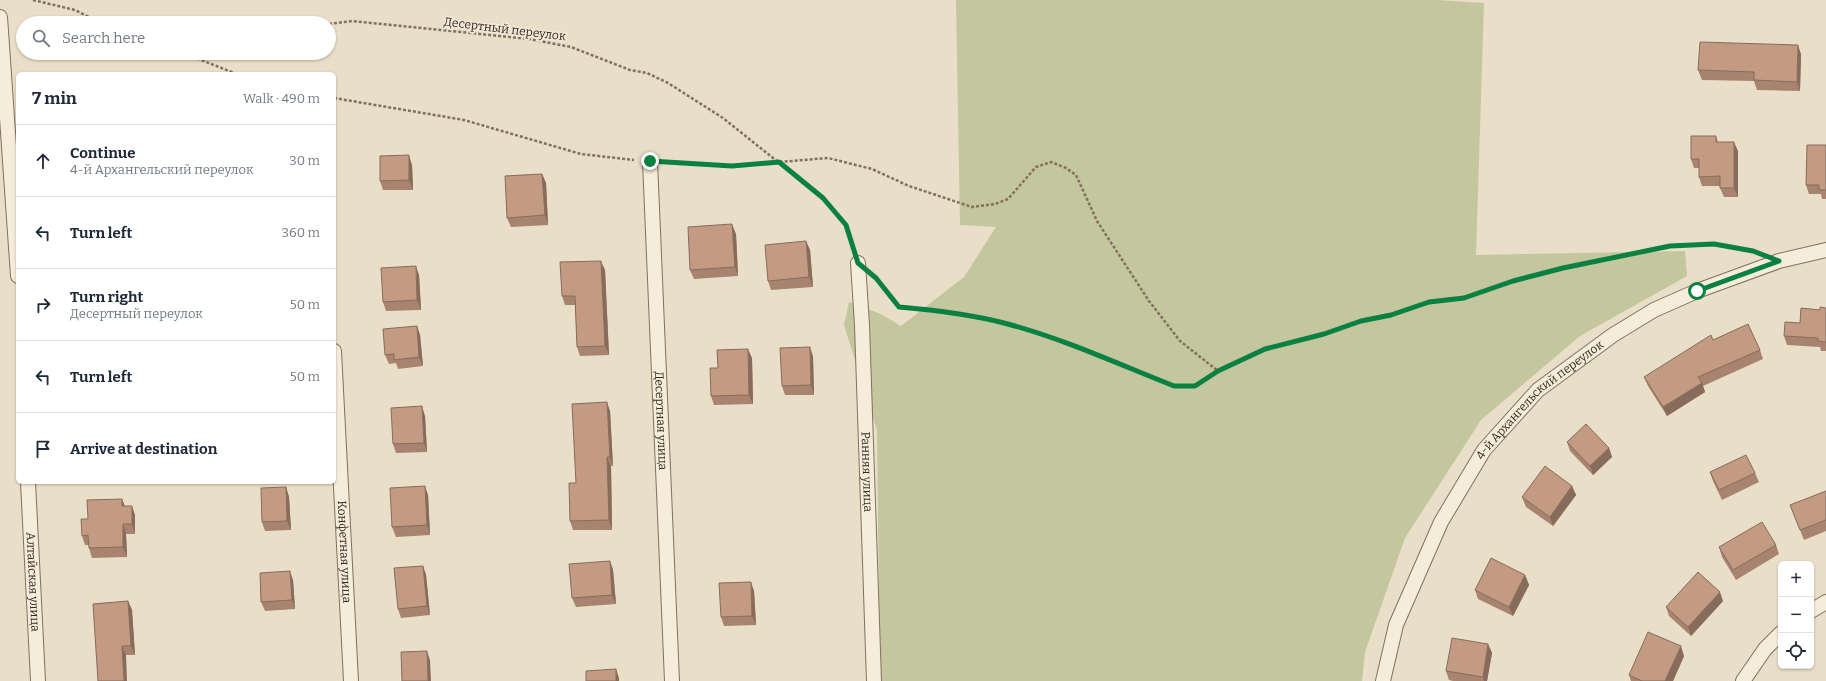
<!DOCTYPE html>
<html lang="en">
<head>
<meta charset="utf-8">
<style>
	:root { --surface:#fff; --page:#f2f2f3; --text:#1f2937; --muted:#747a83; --line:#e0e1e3 }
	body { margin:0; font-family:Bitter,serif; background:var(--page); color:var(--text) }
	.controls { position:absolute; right:12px; bottom:12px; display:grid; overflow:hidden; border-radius:6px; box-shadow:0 1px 3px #0004 }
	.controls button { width:36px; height:36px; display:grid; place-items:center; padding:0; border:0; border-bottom:1px solid var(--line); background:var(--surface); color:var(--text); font:20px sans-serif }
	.stop { position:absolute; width:12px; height:12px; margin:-9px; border:3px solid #0b8043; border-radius:50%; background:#fff }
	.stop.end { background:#0b8043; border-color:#fff; box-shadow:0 1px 4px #0008 }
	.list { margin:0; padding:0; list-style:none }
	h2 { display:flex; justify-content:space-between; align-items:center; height:52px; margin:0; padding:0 16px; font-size:17px }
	h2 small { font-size:13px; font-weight:400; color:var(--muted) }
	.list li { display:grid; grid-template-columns:26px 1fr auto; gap:12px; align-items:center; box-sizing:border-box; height:72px; padding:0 16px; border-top:1px solid var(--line) }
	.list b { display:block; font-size:15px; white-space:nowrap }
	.list p { margin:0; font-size:13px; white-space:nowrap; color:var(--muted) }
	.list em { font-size:13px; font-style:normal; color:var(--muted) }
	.icon { flex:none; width:22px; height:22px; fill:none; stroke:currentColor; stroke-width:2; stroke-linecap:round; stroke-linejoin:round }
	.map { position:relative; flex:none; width:1826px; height:681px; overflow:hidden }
	.search { position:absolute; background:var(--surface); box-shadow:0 1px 3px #0004; left:16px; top:16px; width:320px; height:44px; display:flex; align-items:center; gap:10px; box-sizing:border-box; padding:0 14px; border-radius:22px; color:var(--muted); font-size:15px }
	.panel { position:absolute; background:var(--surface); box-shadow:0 1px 3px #0004; left:16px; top:72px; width:320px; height:412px; border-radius:6px }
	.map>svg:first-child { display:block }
</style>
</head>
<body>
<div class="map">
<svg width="1826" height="681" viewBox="0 0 1826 681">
	<rect width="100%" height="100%" fill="#e9dec8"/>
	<!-- green -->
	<path fill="#c4c69d" d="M 956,0 L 1437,0 L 1484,3 L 1476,255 L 1685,251 L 1687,276 L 1580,336 L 1481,420 L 1405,538 L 1365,652 L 1362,681 L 880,681 L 877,430 L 844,325 L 849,302 L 881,314 L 901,326 L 964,277 L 996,227 L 960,225 Z"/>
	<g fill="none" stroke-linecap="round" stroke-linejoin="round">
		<defs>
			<g id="street">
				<path d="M 0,17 L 18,276"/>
				<path id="s1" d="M 650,161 L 672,681"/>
				<path id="s2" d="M 858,263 L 862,325 L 874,681"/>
				<path id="s3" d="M 334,351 L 351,681"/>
				<path id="s4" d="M 28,482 L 38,681"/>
				<path d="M 1811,611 L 1826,602"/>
				<path id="s5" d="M 1383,681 L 1396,625 L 1441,522 L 1484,450 L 1538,390 L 1613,335 L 1654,310 L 1697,291 L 1779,261 L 1826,250"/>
				<path d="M 1743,681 L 1765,649 L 1781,633"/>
			</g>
		</defs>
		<!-- street casing -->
		<use href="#street" stroke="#83705f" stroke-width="16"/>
		<!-- path -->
		<g stroke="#83705f" stroke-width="2.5" stroke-dasharray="3 2" stroke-linecap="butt">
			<path d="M 33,0 L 75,10 L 101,23"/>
			<path d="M 329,24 L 352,21 L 529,39 L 571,47 L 630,70 L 647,73 L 668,83 L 723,118 L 823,198 L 846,225 L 853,249"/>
			<path d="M 183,53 L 237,74"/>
			<path d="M 334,98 L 464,120 L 581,154 L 634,160"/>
			<path d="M 665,162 L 732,166 L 828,158 L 872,169 L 909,186 L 972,207 L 995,204 L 1008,199 L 1036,167 L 1051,162 L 1066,168 L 1076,175 L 1097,221 L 1149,301 L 1180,341 L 1218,371"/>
			<path d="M 875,277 L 899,307 C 934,310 969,314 1004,323 C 1062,338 1118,364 1174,386 L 1195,386 L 1218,371 L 1265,349 L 1324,334 L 1361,321 L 1391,315 L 1429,303 L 1464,298 L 1513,281 L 1563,268 L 1670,246 L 1714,244 L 1757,252"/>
		</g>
		<!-- street -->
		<use href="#street" stroke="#f5ecda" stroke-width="14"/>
	</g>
	<!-- wall -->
	<g fill="#a88470">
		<path d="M 1801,54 L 1800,91 L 1757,90 L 1754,81 L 1702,80 L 1698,70 Z"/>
		<path d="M 1716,136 L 1718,142 L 1738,151 L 1738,197 L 1724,197 L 1720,188 L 1720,186 L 1702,186 L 1699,177 L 1699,168 L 1694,168 L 1691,159 Z"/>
		<path d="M 1826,145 L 1826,199 L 1822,199 L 1821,194 L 1809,194 L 1806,185 Z"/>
		<path d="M 412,165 L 413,190 L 383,190 L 380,181 Z"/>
		<path d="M 542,174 L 546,183 L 548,225 L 511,227 L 507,218 Z"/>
		<path d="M 736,234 L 738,276 L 694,279 L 690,270 Z"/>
		<path d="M 806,241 L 810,250 L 813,287 L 771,290 L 768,281 Z"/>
		<path d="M 605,270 L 609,355 L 580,356 L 577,347 L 575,305 L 565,305 L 562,296 Z"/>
		<path d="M 419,275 L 421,310 L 386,311 L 383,302 Z"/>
		<path d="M 1826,308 L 1826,351 L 1821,351 L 1820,347 L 1787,345 L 1784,336 L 1800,323 L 1820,310 Z"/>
		<path d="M 417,326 L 420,335 L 423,366 L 398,369 L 396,363 L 389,364 L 385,355 Z"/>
		<path d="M 1713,340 L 1760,350 L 1763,359 L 1703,386 L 1705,392 L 1667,416 L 1648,386 L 1644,377 Z"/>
		<path d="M 813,356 L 814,395 L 785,395 L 782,386 Z"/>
		<path d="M 752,358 L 753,404 L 714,405 L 711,396 L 718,368 Z"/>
		<path d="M 610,411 L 613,466 L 611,466 L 612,530 L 573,530 L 570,521 L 576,483 Z"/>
		<path d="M 425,416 L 427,452 L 396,453 L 393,444 Z"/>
		<path d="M 1567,442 L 1609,448 L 1612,457 L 1593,475 L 1570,451 Z"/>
		<path d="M 1710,472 L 1755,473 L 1759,482 L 1722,500 L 1713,481 Z"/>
		<path d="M 1572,486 L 1576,495 L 1553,526 L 1526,507 L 1522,497 Z"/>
		<path d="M 286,487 L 289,497 L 291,530 L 265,531 L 262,522 Z"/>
		<path d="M 1826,491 L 1826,531 L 1804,540 L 1790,505 Z"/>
		<path d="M 428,495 L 430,535 L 396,537 L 392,527 Z"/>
		<path d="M 122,499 L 125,506 L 135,515 L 135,534 L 126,534 L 127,557 L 92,558 L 89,548 L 89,545 L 85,545 L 82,536 L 88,519 Z"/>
		<path d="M 1776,545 L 1779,554 L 1736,580 L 1722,557 L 1719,547 Z"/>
		<path d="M 610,561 L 613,570 L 616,604 L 576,607 L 572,598 Z"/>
		<path d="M 423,566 L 426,575 L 430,615 L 401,618 L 398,609 Z"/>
		<path d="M 1525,575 L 1529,585 L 1513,616 L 1478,599 L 1475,590 Z"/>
		<path d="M 293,580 L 295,609 L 265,611 L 261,602 Z"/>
		<path d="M 754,591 L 756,625 L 724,626 L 721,617 Z"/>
		<path d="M 128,601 L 132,610 L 135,655 L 126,655 L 93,604 Z"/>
		<path d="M 1723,601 L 1691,636 L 1669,616 L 1666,607 Z"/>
		<path d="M 1488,644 L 1492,653 L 1487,681 L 1453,681 L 1449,680 L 1446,671 Z"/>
		<path d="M 1684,656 L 1673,681 L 1631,681 L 1629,675 Z"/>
	</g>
	<!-- shaded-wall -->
	<g fill="#886c5b">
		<path d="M 1798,45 L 1801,54 L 1800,91 L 1797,82 Z"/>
		<path d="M 1734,142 L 1738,151 L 1738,197 L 1734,188 Z"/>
		<path d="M 409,155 L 412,165 L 413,190 L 409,180 Z"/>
		<path d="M 542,174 L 546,183 L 548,225 L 545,215 Z"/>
		<path d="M 732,224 L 736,234 L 738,276 L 735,267 Z"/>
		<path d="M 806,241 L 810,250 L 813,287 L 809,277 Z"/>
		<path d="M 601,261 L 605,270 L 609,355 L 605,346 Z"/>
		<path d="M 416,266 L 419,275 L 421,310 L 417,300 Z"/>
		<path d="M 417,326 L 420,335 L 423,366 L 419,357 Z"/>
		<path d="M 810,347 L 813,356 L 814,395 L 811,385 Z"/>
		<path d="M 748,349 L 752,358 L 753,404 L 749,395 Z"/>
		<path d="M 1702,383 L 1705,392 L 1667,416 L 1663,407 Z"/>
		<path d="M 607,402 L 610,411 L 613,466 L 610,457 Z"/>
		<path d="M 422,406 L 425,416 L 427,452 L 424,443 Z"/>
		<path d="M 1609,448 L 1612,457 L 1593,475 L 1590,466 Z"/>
		<path d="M 607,457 L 611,466 L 612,530 L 609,520 Z"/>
		<path d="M 425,486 L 428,495 L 430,535 L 427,525 Z"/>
		<path d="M 1572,486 L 1576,495 L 1553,526 L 1550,517 Z"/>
		<path d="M 286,487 L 289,497 L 291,530 L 287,521 Z"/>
		<path d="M 122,499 L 125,508 L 122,506 Z"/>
		<path d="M 132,506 L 135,515 L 135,534 L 132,524 Z"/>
		<path d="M 123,524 L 126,534 L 127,557 L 123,547 Z"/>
		<path d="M 610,561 L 613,570 L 616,604 L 612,595 Z"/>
		<path d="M 423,566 L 426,575 L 430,615 L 427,606 Z"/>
		<path d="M 290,571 L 293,580 L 295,609 L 292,600 Z"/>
		<path d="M 1525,575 L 1529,585 L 1513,616 L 1509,607 Z"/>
		<path d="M 751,582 L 754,591 L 756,625 L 752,616 Z"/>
		<path d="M 1720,592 L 1723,601 L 1691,636 L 1688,627 Z"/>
		<path d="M 128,601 L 132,610 L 135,655 L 131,646 Z"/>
		<path d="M 1488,644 L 1492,653 L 1487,681 L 1484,681 L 1483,677 Z"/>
		<path d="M 122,646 L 126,655 L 127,681 L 124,681 Z"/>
		<path d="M 1681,646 L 1684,656 L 1673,681 L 1665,681 Z"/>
		<path d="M 427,651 L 430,660 L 431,681 L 428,681 Z"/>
		<path d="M 616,669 L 619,678 L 619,681 L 616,681 Z"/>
	</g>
	<!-- building -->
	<g fill="#c39a82" stroke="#886c5b">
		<path d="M 1700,42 L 1798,45 L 1797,82 L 1754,80 L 1754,72 L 1698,70 Z"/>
		<path d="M 1691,136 L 1716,136 L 1716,142 L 1734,142 L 1734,188 L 1720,188 L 1720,176 L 1699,177 L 1699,159 L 1691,159 Z"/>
		<path d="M 1807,145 L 1826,145 L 1826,190 L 1819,190 L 1819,185 L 1806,185 Z"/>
		<path d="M 409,155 L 409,180 L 380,181 L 380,156 Z"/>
		<path d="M 542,174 L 545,215 L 507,218 L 505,176 Z"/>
		<path d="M 732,224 L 735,267 L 690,270 L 688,227 Z"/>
		<path d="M 806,241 L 809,277 L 768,281 L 765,245 Z"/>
		<path d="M 601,261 L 605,346 L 577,347 L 575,296 L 562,296 L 560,262 Z"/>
		<path d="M 416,266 L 417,300 L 383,302 L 381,268 Z"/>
		<path d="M 1820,307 L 1826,308 L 1826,342 L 1818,341 L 1818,338 L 1784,336 L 1785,322 L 1800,323 L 1801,308 L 1820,310 Z"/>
		<path d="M 1748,324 L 1760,350 L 1698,377 L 1702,383 L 1663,407 L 1644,377 L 1711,335 L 1713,340 Z"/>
		<path d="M 417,326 L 419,357 L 394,360 L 394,354 L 385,355 L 383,329 Z"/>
		<path d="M 810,347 L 811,385 L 782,386 L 780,348 Z"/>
		<path d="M 748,349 L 749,395 L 711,396 L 710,368 L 718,368 L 717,350 Z"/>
		<path d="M 607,402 L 610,457 L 607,457 L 609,520 L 570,521 L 569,483 L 576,483 L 572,404 Z"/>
		<path d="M 422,406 L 424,443 L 393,444 L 391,408 Z"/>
		<path d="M 1586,424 L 1609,448 L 1590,466 L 1567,442 Z"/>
		<path d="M 1746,455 L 1755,473 L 1719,490 L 1710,472 Z"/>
		<path d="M 1545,466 L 1572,486 L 1550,517 L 1522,497 Z"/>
		<path d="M 425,486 L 427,525 L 392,527 L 390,488 Z"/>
		<path d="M 286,487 L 287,521 L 262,522 L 261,488 Z"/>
		<path d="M 1826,491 L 1826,520 L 1800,530 L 1790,505 Z"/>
		<path d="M 122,499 L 122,506 L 132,506 L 132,524 L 123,524 L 123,547 L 89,548 L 88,535 L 82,536 L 81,519 L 88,519 L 87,500 Z"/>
		<path d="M 1762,522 L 1776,545 L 1733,570 L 1719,547 Z"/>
		<path d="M 1491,558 L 1525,575 L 1509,607 L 1475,590 Z"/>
		<path d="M 610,561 L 612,595 L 572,598 L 569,564 Z"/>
		<path d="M 423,566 L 427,606 L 398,609 L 394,568 Z"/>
		<path d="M 290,571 L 292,600 L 261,602 L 260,573 Z"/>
		<path d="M 1698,572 L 1720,592 L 1688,627 L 1666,607 Z"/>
		<path d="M 751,582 L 752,616 L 721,617 L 719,583 Z"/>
		<path d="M 128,601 L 131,646 L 122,646 L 124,681 L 98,681 L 93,604 Z"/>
		<path d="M 1648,632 L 1681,646 L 1665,681 L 1642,681 L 1629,675 Z"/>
		<path d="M 1452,638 L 1488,644 L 1483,677 L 1446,671 Z"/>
		<path d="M 427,651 L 428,681 L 402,681 L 401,652 Z"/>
		<path d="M 616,669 L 616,681 L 586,681 L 586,671 Z"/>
	</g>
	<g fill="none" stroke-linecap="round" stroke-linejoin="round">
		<!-- route -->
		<path stroke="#0b8043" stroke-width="5" d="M 650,161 L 732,166 L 779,162 L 823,198 L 846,225 L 858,263 L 876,278 L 899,307 C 934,310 969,314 1004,323 C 1062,338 1118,364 1174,386 L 1195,386 L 1218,371 L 1265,349 L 1324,334 L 1361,321 L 1391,315 L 1429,302 L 1464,298 L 1513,281 L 1563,268 L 1670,246 L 1714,244 L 1753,251 L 1779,261 L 1697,291"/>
	</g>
	<g text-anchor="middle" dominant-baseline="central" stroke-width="3.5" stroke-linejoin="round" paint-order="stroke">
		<!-- street labels -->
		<g font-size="12" fill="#352a21" stroke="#f2e8d7">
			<text transform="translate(505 29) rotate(7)">Десертный переулок</text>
			<text stroke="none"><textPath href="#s5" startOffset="329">4-й Архангельский переулок</textPath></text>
			<text stroke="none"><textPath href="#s1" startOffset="260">Десертная улица</textPath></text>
			<text stroke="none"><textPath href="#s2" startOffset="209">Ранняя улица</textPath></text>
			<text stroke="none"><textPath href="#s3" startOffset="201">Конфетная улица</textPath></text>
			<text stroke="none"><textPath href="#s4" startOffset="100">Алтайская улица</textPath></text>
		</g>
	</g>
</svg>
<div class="controls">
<button>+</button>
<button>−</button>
<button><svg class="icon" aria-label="locate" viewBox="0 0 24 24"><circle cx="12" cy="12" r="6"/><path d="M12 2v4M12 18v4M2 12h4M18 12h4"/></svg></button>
</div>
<div class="stop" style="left:1697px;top:291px"></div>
<div class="stop end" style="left:650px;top:161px"></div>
<div class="search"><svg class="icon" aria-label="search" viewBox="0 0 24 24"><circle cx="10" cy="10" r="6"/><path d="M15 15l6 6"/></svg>Search here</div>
<section class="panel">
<h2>7 min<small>Walk · 490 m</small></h2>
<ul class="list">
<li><svg class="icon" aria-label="ahead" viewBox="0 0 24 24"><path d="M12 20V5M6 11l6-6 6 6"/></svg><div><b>Continue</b><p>4-й Архангельский переулок</p></div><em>30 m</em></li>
<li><svg class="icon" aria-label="left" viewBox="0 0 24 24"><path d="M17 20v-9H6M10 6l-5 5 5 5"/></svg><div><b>Turn left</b></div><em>360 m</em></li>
<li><svg class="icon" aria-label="right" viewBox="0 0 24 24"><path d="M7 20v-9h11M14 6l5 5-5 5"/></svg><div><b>Turn right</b><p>Десертный переулок</p></div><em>50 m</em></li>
<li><svg class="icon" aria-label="left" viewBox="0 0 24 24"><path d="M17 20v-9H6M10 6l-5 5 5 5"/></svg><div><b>Turn left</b></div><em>50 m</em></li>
<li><svg class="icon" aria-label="arrive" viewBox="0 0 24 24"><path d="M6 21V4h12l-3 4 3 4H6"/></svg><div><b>Arrive at destination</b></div></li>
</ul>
</section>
</div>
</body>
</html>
